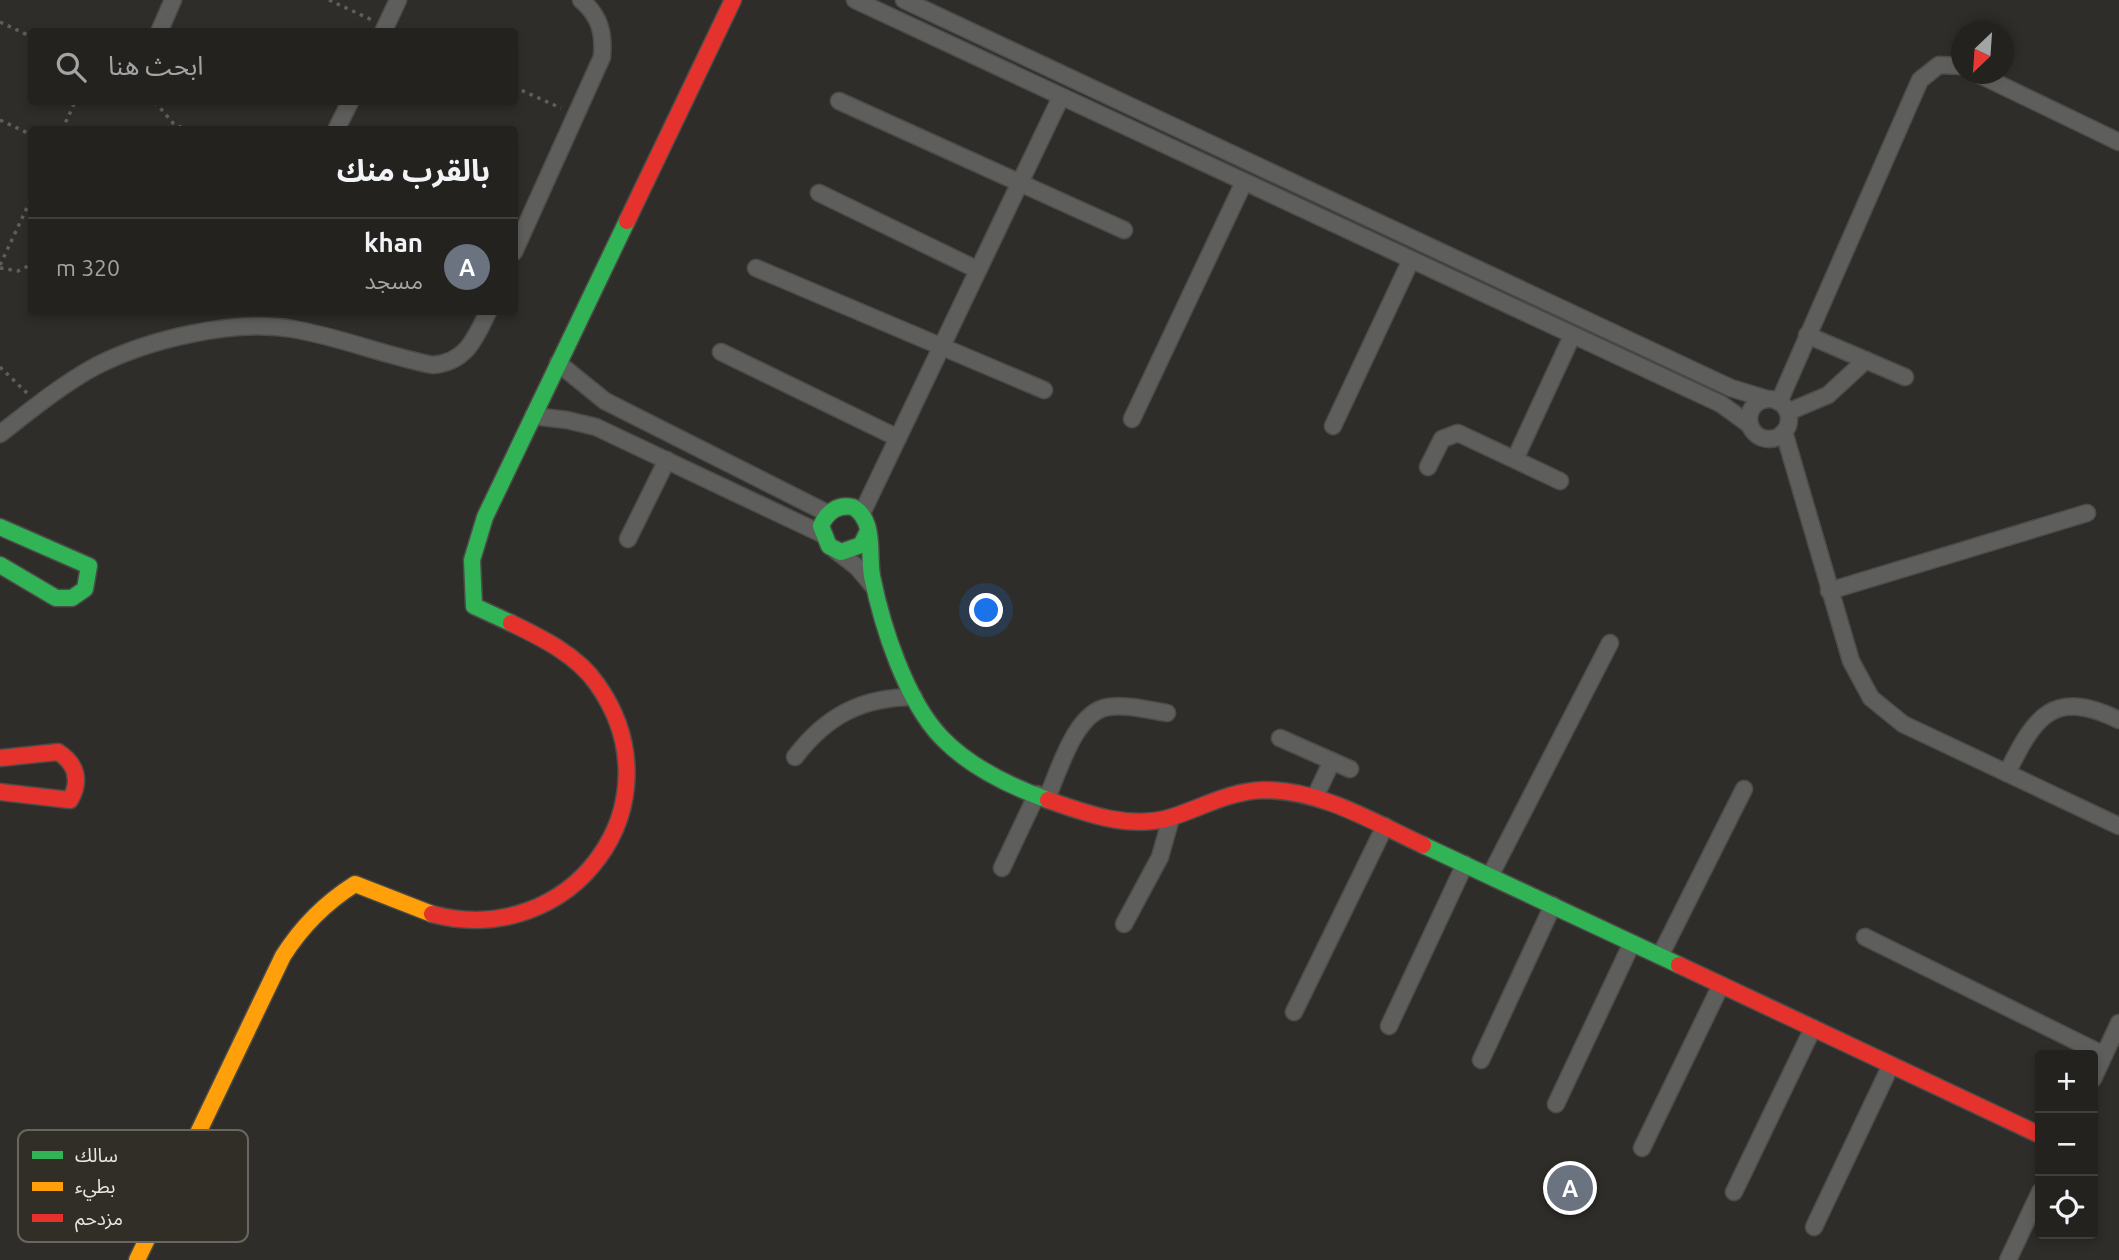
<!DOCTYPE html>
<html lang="ar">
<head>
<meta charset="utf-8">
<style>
	:root { --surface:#23221f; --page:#2b2a28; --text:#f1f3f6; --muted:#a3a4a4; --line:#403f3d; --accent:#8c9099 }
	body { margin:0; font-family:Ubuntu,"Noto Sans Arabic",sans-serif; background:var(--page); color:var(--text); direction:rtl }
	.controls { position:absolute; right:21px; bottom:21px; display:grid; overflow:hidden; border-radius:7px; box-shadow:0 4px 10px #0003 }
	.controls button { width:63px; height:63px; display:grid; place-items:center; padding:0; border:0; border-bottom:2px solid var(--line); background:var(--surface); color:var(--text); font:35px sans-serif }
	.compass { position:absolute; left:1951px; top:21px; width:63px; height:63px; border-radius:50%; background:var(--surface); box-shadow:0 4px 10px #0003; rotate:205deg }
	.you { position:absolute; left:987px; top:611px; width:24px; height:24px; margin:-18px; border:5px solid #fff; border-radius:50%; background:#1a73e8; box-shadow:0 0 0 10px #1a73e833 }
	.badge { display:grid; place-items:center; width:46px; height:46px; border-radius:50%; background:var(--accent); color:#fff; font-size:23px; font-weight:700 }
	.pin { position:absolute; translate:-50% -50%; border:4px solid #fff; box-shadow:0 2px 7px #0006 }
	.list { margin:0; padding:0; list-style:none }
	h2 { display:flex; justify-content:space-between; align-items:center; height:91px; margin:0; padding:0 28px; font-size:30px }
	h2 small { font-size:23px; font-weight:400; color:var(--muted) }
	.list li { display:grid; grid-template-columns:46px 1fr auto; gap:21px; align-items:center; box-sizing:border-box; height:98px; padding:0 28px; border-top:2px solid var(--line) }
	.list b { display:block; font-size:26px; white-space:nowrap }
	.list p { margin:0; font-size:23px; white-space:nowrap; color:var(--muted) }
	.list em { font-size:23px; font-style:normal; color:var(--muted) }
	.icon { flex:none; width:38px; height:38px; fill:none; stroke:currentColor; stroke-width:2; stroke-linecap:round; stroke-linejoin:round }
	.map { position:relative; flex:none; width:2119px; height:1260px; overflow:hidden; direction:ltr }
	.search { position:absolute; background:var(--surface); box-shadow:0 4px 10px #0003; left:28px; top:28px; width:490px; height:77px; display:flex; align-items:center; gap:18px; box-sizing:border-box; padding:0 24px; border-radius:7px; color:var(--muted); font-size:26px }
	.panel { position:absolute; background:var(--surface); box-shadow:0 4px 10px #0003; left:28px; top:126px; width:490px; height:189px; border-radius:7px; direction:rtl }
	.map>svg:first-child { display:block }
</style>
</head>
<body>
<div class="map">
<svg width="2119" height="1260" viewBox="0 0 2119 1260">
	<rect width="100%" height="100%" fill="#2f2d29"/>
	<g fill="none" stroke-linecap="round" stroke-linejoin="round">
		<defs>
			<g id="street">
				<path d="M 855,0 L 1721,404 L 1750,425"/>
				<path d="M 904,0 L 1731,388 L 1767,399"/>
				<path d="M 159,32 L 173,0"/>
				<path d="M 383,32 L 398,0"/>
				<path d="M 1978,74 L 2119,142"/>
				<path d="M 839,101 L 1124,230"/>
				<path d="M 337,128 L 350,102"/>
				<path d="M 819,193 L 978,270"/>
				<path d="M 514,252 L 602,57 C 604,33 600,16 581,0"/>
				<path d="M 756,268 L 1044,390"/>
				<path d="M 1807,335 L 1905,377"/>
				<path d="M 721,352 L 898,438"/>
				<path d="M 558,363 L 605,401 L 827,513"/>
				<circle cx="1769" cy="419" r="20"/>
				<path d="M 1779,402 L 1920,80 L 1939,65 L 1962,66"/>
				<path d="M 1788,412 L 1828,395 L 1866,360"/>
				<path d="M 533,416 L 567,420 L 596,427 L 822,534"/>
				<path d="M 1132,419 L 1244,182"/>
				<path d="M 1333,426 L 1411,260"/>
				<path d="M 1784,432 L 1851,661 L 1871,698 L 1903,724 L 2119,826"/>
				<path d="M 0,434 C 31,410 61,385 96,366 C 149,339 234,319 293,329 C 340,337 386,356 433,365 C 466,362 475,339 488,312"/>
				<path d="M 1515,459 L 1572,336"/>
				<path d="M 1428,467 L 1442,439 L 1458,433 L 1560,481"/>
				<path d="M 862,513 L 1061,97"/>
				<path d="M 628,539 L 667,460"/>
				<path d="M 835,550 L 857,567 L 873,586"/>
				<path d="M 1829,591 L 2087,513"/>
				<path d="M 1280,738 L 1350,769"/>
				<path d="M 795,757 C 826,716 862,697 914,697"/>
				<path d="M 2007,773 C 2035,716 2053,688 2119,720"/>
				<path d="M 1315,797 L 1332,761"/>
				<path d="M 1047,798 C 1059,771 1075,712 1108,707 C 1126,704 1149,710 1167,713"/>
				<path d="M 1002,868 L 1037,794"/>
				<path d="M 1490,876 L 1610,643"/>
				<path d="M 1124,924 L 1160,857 L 1171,818"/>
				<path d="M 1865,937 L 2104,1055"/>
				<path d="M 1660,956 L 1744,789"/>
				<path d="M 1294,1012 L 1385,826"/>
				<path d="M 1389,1026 L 1465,864"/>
				<path d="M 1481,1060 L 1553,905"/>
				<path d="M 2093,1079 L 2119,1023"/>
				<path d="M 1556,1104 L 1632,943"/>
				<path d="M 1642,1148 L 1721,985"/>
				<path d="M 1734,1192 L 1813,1028"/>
				<path d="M 1814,1227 L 1891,1065"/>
				<path d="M 2008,1260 L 2040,1192"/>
			</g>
			<g id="fast">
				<path d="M 0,527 L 89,566 L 85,589 L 72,598 L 56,598 L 0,565"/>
				<path d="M 867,533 L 861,545 L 841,552 L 829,546 L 821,526 C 827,512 837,504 853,507 C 876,521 868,553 872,576 C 882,626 906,701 942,738 C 969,766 1012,787 1048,800"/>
				<path d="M 511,623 L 474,606 L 472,560 L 485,517 L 627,221"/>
				<path d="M 1423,845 L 1679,965"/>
			</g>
			<path id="slow" d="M 137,1260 L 283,956 C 302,926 325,903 355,884 L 432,914"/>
			<g id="jam">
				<path d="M 627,221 L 733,0"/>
				<path d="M 0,758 L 58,752 C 77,764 81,781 70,800 L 0,792"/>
				<path d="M 1048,800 C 1087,814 1131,830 1172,817 C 1203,807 1230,791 1264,790 C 1322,790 1373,822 1423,845"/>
				<path d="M 432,914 C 571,951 682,804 597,684 C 577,655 542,638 511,623"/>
				<path d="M 1679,965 L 2040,1135"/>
			</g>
		</defs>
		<!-- street casing -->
		<use href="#street" stroke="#4c4b48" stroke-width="19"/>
		<!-- fast casing -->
		<use href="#fast" stroke="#4c4b48" stroke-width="19"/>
		<!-- slow casing -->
		<use href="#slow" stroke="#4c4b48" stroke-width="19"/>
		<!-- jam casing -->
		<use href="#jam" stroke="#4c4b48" stroke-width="19"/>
		<!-- path -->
		<g stroke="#5f5e5c" stroke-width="3.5" stroke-dasharray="3.5 5" stroke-linecap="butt">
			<path d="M 329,0 L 372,20"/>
			<path d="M 0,22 L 32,37"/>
			<path d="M 514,87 L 561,108"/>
			<path d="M 155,102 L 173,123 L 186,130"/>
			<path d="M 0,120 L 32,135"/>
			<path d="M 62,130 L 75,102"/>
			<path d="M 0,265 L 32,197"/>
			<path d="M 0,268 L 18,271 L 32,264"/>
			<path d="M 0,367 L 29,395"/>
		</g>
		<!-- street -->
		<use href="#street" stroke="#5e5f5d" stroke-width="16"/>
		<!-- fast -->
		<use href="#fast" stroke="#30b455" stroke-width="16"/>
		<!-- slow -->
		<use href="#slow" stroke="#ff9f0a" stroke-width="16"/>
		<!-- jam -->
		<use href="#jam" stroke="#e5322d" stroke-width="16"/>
	</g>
	<!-- legend -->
	<rect x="18" y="1130" width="230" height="112" rx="10" fill="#312e27" stroke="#68665f" stroke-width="2"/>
	<rect x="32" y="1151" width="31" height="8" fill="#30b455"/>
	<rect x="32" y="1182" width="31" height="9" fill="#ff9f0a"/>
	<rect x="32" y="1214" width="31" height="8" fill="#e5322d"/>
	<g font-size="19" fill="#e9e7e3">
		<text x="75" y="1162">سالك</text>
		<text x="75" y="1193">بطيء</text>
		<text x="75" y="1225">مزدحم</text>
	</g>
</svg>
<div class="controls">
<button>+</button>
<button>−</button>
<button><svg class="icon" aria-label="locate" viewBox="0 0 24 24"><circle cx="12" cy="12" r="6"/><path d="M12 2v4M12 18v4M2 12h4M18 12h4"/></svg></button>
</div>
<svg class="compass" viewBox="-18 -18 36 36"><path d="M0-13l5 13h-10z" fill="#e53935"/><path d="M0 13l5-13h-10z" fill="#a3a4a4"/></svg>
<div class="you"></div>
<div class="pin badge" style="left:1570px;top:1188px;background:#6b7280">A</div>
<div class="search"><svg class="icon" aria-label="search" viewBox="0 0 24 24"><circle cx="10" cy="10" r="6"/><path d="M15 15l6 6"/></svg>ابحث هنا</div>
<section class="panel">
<h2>بالقرب منك<small></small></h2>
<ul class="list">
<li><span class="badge" style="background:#6b7280">A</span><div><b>khan</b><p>مسجد</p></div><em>320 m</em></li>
</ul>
</section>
</div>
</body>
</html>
